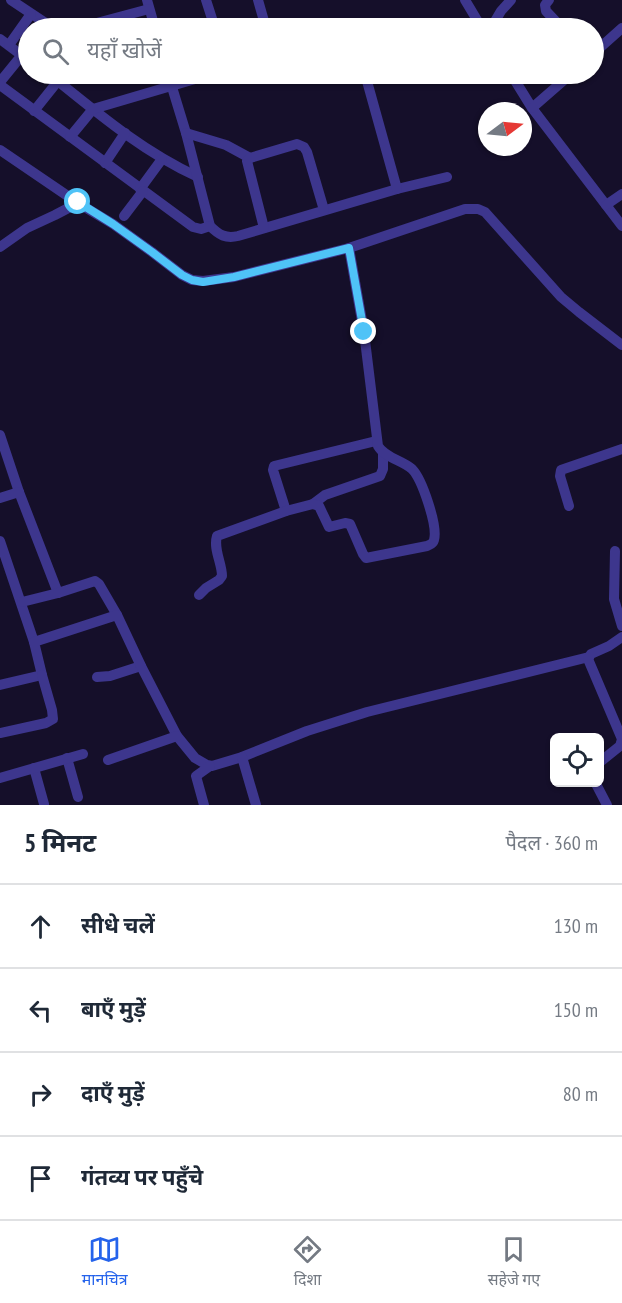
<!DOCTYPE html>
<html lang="hi">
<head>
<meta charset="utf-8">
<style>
	:root { --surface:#fff; --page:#f6f6f7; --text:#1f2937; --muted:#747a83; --line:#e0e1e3; --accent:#2563eb }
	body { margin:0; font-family:"PT Sans Narrow","Noto Sans Devanagari",sans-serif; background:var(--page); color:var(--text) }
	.controls { position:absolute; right:18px; bottom:18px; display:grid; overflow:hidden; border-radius:9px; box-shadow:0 2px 4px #0004 }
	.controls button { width:54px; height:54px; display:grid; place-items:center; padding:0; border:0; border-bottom:2px solid var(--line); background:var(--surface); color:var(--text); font:30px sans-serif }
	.compass { position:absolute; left:478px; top:102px; width:54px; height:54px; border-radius:50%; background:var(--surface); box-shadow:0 2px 4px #0004; rotate:74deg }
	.stop { position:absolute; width:18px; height:18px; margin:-14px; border:4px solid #4fc3f7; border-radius:50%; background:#fff }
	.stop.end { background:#4fc3f7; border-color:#fff; box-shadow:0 2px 6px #0008 }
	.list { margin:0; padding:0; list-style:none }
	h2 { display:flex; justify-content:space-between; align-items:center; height:78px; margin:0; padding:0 24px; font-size:26px }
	h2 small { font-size:20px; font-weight:400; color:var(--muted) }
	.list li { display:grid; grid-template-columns:39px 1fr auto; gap:18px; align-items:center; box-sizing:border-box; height:84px; padding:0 24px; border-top:2px solid var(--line) }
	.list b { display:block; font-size:22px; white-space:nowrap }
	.list em { font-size:20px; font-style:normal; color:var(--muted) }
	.icon { flex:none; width:33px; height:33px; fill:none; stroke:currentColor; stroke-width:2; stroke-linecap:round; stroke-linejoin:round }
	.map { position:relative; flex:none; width:622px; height:805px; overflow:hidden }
	.search { position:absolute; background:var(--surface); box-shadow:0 2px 4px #0004; left:18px; right:18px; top:18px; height:66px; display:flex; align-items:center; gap:15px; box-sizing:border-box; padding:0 21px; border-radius:33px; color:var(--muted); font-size:22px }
	.sheet { height:414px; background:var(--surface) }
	nav { display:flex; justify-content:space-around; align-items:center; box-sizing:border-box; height:84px; border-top:2px solid var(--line); background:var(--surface); font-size:16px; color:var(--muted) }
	nav a { display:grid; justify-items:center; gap:3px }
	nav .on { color:var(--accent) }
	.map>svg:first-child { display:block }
</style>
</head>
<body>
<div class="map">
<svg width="622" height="805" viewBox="0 0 622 805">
	<rect width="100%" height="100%" fill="#150f2a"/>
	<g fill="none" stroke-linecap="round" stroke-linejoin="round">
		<!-- minor -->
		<g stroke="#3d368d" stroke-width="10">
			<path d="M 11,0 L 53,28"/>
			<path d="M 147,0 L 155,28"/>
			<path d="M 206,0 L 215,28"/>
			<path d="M 258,0 L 266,28"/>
			<path d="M 465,0 L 480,25"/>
			<path d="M 549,0 L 545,5 L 546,11 L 562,28"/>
			<path d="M 78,28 L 149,9"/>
			<path d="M 491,28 L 501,11 L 511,0"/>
			<path d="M 0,39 L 28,60"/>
			<path d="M 9,45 L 31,14"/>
			<path d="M 594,53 L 622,28"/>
			<path d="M 49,74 C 96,112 143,152 198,177"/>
			<path d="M 168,74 L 186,133 L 210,226 C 219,235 226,239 238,236 L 397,189 L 447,177"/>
			<path d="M 365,74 L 397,189"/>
			<path d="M 419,74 L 421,79"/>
			<path d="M 511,74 L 532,108 L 622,226"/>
			<path d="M 0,82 L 22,55"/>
			<path d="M 0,85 L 193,227 L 201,229 L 210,226"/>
			<path d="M 532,108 L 571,74"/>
			<path d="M 34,111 L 58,81"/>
			<path d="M 186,133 L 226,145 L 250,158"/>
			<path d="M 70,137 L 93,109 L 212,74"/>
			<path d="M 0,150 L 78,203 L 113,224 L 152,252 L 182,275 L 192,280 L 203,281 L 234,277 L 349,248 L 465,209 L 478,209 L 485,212 L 561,297 L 579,312 L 622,345"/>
			<path d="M 105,163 L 125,133"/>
			<path d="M 140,189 L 162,159"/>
			<path d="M 606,205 L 622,194"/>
			<path d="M 124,216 L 143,191"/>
			<path d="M 264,228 L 247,161 L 250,158 L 297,144 L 304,147 L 307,152 L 324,210"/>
			<path d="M 0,247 L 27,228 L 55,215 L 78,203"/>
			<path d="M 0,435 L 19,492 L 58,593"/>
			<path d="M 0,498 L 19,492"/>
			<path d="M 313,504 L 325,495 L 380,476 L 383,469 L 383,453"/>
			<path d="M 569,506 L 560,476 L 561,470 L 622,449"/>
			<path d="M 286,511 L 273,470 L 274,466 L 376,441"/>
			<path d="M 0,541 L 34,642"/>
			<path d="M 615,551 L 614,599 L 622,626"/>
			<path d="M 199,595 L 206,588 L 219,580 L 222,576 C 222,563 213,549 217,536 L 286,511 L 313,504 L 319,506 L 329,527 L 345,523 L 350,524 L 363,554 L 366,558 L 427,546 C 431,544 433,544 434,540 C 438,526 422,479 412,469 C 402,460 385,458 378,446 L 364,332 L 349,248"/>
			<path d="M 22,602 L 58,593 L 95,581 L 99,584 L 117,615"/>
			<path d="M 97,677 L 110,676 L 141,666"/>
			<path d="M 0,685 L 42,675 L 34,642 L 117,615 L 141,666 L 177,736 L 195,758 L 207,765 L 212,766 L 242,757 L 307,731 L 367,712 L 589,657"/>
			<path d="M 0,733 L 46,723 L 53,719 L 52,710 L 42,675"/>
			<path d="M 242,757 L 256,805"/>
			<path d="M 67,758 L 78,797"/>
			<path d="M 108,760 L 177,736"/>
			<path d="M 600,762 L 620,746 L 622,739 L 588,659 L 591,654 L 609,646 L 622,637"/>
			<path d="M 34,768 L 44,804"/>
			<path d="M 0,778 L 83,754"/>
			<path d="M 595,782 L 607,805"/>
			<path d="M 204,805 L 196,776 L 210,766"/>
		</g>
	</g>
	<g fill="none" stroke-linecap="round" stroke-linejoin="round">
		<!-- route -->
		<path stroke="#4fc3f7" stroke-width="8" d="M 78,202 L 113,224 L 152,252 L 182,275 L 192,280 L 203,282 L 234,277 L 349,248 L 364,332"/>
	</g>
</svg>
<div class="controls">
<button><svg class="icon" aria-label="locate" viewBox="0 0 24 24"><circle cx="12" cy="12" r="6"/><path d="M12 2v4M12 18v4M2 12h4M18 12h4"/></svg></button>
</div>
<svg class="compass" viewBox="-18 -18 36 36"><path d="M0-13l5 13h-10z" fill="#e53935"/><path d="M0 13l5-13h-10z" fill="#747a83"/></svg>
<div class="stop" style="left:78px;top:202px"></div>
<div class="stop end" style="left:364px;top:332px"></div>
<div class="search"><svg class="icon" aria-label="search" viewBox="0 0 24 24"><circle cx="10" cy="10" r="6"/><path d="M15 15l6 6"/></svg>यहाँ खोजें</div>
</div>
<section class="sheet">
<h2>5 मिनट<small>पैदल · 360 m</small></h2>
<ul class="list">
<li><svg class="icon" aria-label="ahead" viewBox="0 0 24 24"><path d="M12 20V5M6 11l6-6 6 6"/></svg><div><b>सीधे चलें</b></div><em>130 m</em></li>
<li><svg class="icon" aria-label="left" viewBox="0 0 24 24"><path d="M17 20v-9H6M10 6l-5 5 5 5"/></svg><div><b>बाएँ मुड़ें</b></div><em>150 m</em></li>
<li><svg class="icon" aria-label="right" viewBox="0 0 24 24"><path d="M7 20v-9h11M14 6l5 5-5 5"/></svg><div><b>दाएँ मुड़ें</b></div><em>80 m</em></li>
<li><svg class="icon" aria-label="arrive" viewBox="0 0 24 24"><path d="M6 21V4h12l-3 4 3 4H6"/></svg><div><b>गंतव्य पर पहुँचे</b></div></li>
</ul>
</section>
<nav>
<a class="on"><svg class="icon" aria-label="map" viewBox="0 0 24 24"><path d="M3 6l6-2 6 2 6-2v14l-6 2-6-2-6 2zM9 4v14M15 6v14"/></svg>मानचित्र</a>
<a><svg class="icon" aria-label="directions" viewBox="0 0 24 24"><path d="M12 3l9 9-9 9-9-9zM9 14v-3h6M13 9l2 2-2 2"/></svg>दिशा</a>
<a><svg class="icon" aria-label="saved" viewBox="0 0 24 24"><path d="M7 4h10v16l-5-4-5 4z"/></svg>सहेजे गए</a>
</nav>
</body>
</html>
